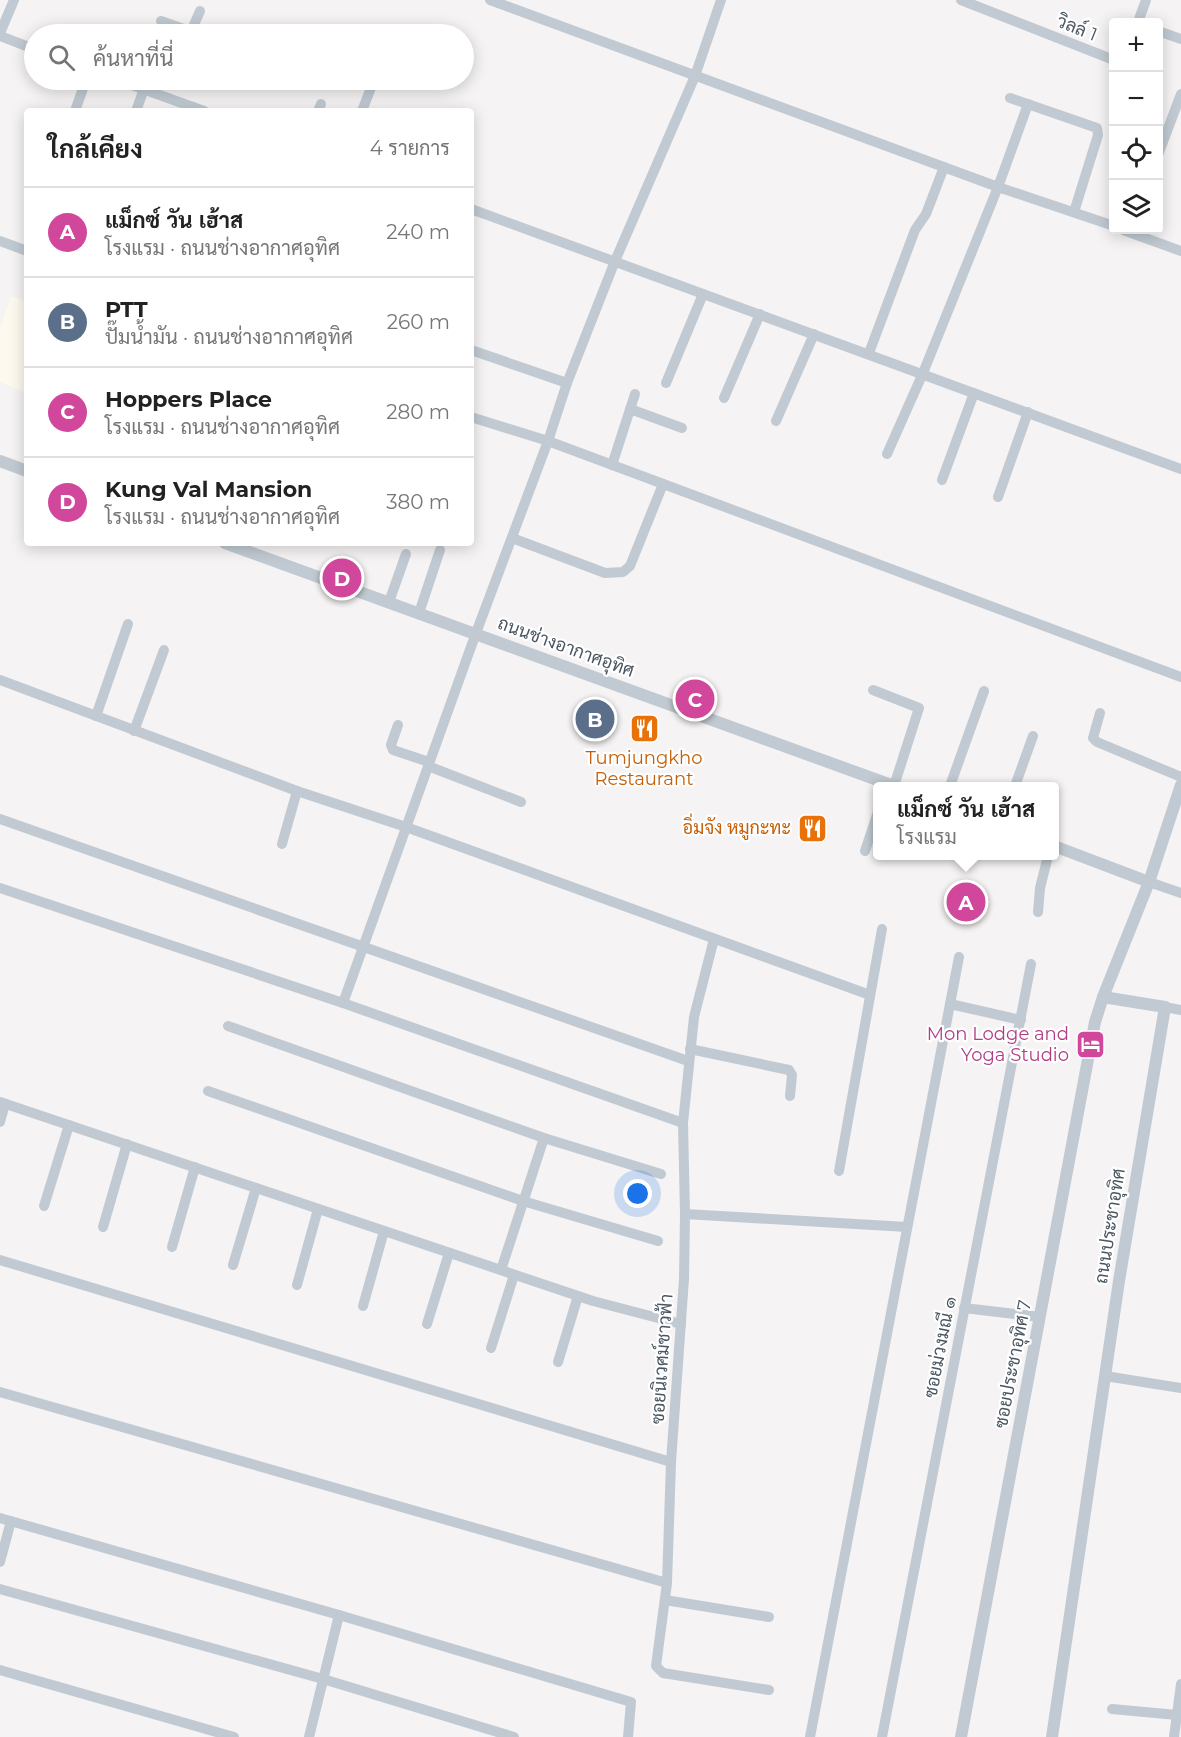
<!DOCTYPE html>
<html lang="th">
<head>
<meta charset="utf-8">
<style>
	:root { --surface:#fff; --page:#f6f6f6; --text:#222; --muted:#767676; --line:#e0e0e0; --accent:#d93025 }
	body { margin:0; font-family:Montserrat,Sarabun,sans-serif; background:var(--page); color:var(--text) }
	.controls { position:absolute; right:18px; top:18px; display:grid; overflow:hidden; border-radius:6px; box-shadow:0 3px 15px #0003 }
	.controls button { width:54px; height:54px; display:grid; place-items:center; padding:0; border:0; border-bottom:2px solid var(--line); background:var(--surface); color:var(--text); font:30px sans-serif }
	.you { position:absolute; left:638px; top:1194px; width:21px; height:21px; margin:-15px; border:4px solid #fff; border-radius:50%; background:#1a73e8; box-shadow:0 0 0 9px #1a73e833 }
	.badge { display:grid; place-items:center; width:39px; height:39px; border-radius:50%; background:var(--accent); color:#fff; font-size:20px; font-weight:700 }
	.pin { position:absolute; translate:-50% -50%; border:3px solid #fff; box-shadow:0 2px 6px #0006 }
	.popup { position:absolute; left:873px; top:782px; width:186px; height:78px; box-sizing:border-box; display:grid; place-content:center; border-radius:6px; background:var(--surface); filter:drop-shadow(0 2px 4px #0005); font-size:20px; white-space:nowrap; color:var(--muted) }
	.popup b { font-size:22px; color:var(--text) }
	.popup::after { content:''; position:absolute; left:50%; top:100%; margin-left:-12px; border:12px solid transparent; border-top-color:var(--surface) }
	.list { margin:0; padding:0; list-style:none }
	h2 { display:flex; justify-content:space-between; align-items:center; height:78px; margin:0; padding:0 24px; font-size:26px }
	h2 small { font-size:20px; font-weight:400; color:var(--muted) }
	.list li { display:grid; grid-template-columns:39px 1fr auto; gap:18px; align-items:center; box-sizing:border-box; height:90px; padding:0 24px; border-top:2px solid var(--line) }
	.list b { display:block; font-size:22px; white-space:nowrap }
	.list p { margin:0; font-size:20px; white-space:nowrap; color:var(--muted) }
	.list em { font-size:20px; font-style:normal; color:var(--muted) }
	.icon { flex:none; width:33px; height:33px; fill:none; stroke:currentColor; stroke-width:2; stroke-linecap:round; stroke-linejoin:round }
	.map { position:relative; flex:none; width:1181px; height:1737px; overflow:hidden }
	.search { position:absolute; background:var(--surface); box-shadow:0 3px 15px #0003; left:24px; top:24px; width:450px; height:66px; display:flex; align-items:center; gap:15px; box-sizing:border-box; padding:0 21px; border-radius:33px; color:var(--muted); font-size:22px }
	.panel { position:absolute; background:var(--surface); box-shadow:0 3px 15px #0003; left:24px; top:108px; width:450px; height:438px; border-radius:6px }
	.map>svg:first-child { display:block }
</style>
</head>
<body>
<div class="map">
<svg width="1181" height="1737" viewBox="0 0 1181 1737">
	<rect width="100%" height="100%" fill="#f5f3f3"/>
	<!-- commercial -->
	<path fill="#fdf9ef" d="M 11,296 L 27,302 L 27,393 L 0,382 L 0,328 Z"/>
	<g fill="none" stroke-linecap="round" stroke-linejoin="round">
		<!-- minor -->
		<g stroke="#c1cad2" stroke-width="10">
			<path d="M 490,0 L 998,187 L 1114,226"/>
			<path d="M 961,0 L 1114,60"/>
			<path d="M 161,21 L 198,34"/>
			<path d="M 1138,22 L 1146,0"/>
			<path d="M 1158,31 L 1181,39"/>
			<path d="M 0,33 L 14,0"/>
			<path d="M 190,34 L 200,11"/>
			<path d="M 0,36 L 34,49"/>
			<path d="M 118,80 L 204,111"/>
			<path d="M 1010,98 L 1097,128 L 1098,135 L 1074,212"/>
			<path d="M 75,111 L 86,80"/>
			<path d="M 136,111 L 144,89"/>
			<path d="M 318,111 L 321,104"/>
			<path d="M 362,111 L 374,80"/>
			<path d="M 1158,155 L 1181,94"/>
			<path d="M 471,209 L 1181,469"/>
			<path d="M 1123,230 L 1181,251"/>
			<path d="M 0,241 L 27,251"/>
			<path d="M 471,350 L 567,383"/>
			<path d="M 869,353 L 915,230 L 926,214 L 944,167"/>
			<path d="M 666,383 L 703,294"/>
			<path d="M 724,398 L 760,314"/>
			<path d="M 630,409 L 682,428"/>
			<path d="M 471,417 L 548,441 L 1181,677"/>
			<path d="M 776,421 L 814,334"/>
			<path d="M 887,454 L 923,373 L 998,187 L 1028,104"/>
			<path d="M 612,465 L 635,394"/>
			<path d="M 942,480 L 974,393"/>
			<path d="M 998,497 L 1028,412"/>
			<path d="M 512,538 L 605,573 L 623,572 L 630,566 L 663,484"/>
			<path d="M 389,602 L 406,554"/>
			<path d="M 419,613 L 440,550"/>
			<path d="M 0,680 L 297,791 L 406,827 L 870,995"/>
			<path d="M 873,690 L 919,708 L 894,786"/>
			<path d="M 1100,713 L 1093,738 L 1097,742 L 1181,777"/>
			<path d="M 96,716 L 128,624"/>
			<path d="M 398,725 L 391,745 L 393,750 L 429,762"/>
			<path d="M 134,731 L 164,650"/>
			<path d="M 428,766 L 521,802"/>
			<path d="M 950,786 L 984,691"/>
			<path d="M 1015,786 L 1033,736"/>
			<path d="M 0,819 L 688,1061"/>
			<path d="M 282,844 L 297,791"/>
			<path d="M 865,851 L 878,812"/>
			<path d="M 1149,882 L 1181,893"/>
			<path d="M 0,888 L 343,1003 L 683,1123"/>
			<path d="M 1038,912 L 1040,888 L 1048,856"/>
			<path d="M 714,939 L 694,1017 L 683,1123 L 685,1214 L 684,1279 L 671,1462 L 667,1583 L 656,1666 L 663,1673 L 769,1690"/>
			<path d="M 343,1003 L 476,633 L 548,441 L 567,383 L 615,261 L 695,76 L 721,0"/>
			<path d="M 950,1004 L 1021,1020"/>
			<path d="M 1165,1007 L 1181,1010"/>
			<path d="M 228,1026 L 544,1138 L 661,1174"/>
			<path d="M 690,1049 L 789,1070 L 792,1075 L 790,1096"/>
			<path d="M 208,1091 L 523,1201 L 658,1241"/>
			<path d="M 0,1102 L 593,1301 L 681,1324"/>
			<path d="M 0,1122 L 5,1104"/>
			<path d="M 839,1171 L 882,929"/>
			<path d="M 44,1206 L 69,1125"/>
			<path d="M 685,1214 L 907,1227"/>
			<path d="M 103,1227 L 127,1144"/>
			<path d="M 172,1247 L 195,1167"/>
			<path d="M 0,1260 L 671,1462"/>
			<path d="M 233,1265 L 256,1188"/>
			<path d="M 501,1270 L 544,1138"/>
			<path d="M 297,1285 L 318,1209"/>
			<path d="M 363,1306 L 384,1231"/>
			<path d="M 964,1308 L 1040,1317"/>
			<path d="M 427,1324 L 449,1253"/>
			<path d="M 491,1348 L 514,1275"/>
			<path d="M 558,1362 L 578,1296"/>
			<path d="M 1105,1376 L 1181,1388"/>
			<path d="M 0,1392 L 667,1583"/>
			<path d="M 0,1518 L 339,1615 L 631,1702 L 628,1737"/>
			<path d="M 0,1562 L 11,1521"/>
			<path d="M 0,1589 L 323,1679 L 514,1737"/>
			<path d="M 665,1600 L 769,1617"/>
			<path d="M 0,1670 L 234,1737"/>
			<path d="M 1112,1709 L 1177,1715"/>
			<path d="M 309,1737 L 339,1615"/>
			<path d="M 810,1737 C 858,1477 907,1217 959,957"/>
			<path d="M 882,1737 L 1031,964"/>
			<path d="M 1174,1737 L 1181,1684"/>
		</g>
		<!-- tertiary -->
		<g stroke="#c1cad2" stroke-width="12">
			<path d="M 0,461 L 27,471"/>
			<path d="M 225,543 L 894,786"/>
			<path d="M 1054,846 L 1149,882"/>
			<path d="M 961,1737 L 1095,1022 L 1103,997 L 1149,882 L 1181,785"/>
			<path d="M 1052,1737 L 1119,1281 L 1165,1007 L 1103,997"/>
		</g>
	</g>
	<!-- icons -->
	<defs>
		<symbol id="restaurant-square" viewBox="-11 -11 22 22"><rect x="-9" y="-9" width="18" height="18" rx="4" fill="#e8710a" stroke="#fff"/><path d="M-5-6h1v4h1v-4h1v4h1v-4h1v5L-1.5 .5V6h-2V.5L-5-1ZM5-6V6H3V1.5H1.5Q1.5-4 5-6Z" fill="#fff"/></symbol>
		<symbol id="hotel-square" viewBox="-11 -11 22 22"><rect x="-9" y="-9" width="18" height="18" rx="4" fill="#d1479c" stroke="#fff"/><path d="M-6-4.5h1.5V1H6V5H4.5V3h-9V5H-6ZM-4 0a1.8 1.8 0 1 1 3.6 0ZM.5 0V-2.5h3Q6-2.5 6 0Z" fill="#fff"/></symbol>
	</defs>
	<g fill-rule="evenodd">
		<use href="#restaurant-square" x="628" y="712" width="33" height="33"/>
		<use href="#restaurant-square" x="796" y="812" width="33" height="33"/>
		<use href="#hotel-square" x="1074" y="1028" width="33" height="33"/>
	</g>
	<g text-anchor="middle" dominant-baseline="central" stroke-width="4.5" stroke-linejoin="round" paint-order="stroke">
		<!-- street labels -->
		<g font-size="18" fill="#4a5661" stroke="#fff">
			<text transform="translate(1077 28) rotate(22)">วิลล์ 1</text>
			<text transform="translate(566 647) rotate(20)">ถนนช่างอากาศอุทิศ</text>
			<text transform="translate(1110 1226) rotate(-81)">ถนนประชาอุทิศ</text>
			<text transform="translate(940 1347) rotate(-79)">ซอยม่วงมณี ๑</text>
			<text transform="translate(662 1359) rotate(-86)">ซอยนิเวศม์ชาวฟ้า</text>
			<text transform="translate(1013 1364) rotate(-79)">ซอยประชาอุทิศ 7</text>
		</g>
		<!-- food labels -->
		<g font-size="18" fill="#c56008" stroke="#fff">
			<text x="644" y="758">Tumjungkho<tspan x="644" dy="21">Restaurant</tspan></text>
			<text x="791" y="828" text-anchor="end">อิ่มจัง หมูกะทะ</text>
		</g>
		<!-- hotel labels -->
		<g font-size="18" fill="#b23c85" stroke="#fff" text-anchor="end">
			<text x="1069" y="1034">Mon Lodge and<tspan x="1069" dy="21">Yoga Studio</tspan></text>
		</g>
	</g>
</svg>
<div class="controls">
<button>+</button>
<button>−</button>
<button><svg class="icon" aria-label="locate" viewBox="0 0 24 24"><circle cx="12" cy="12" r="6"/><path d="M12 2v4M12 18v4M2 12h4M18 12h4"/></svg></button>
<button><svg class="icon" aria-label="layers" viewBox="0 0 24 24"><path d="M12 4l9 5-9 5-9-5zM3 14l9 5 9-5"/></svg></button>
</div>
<div class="you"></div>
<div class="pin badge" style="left:966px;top:902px;background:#d1479c">A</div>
<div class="popup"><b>แม็กซ์ วัน เฮ้าส</b>โรงแรม</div>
<div class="pin badge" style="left:595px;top:719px;background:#5c6f8a">B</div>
<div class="pin badge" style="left:695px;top:699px;background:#d1479c">C</div>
<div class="pin badge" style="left:342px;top:578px;background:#d1479c">D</div>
<div class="search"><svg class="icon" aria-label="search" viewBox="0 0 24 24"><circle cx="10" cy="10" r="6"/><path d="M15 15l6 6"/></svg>ค้นหาที่นี่</div>
<section class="panel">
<h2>ใกล้เคียง<small>4 รายการ</small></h2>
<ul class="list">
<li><span class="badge" style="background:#d1479c">A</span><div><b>แม็กซ์ วัน เฮ้าส</b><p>โรงแรม · ถนนช่างอากาศอุทิศ</p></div><em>240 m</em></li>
<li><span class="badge" style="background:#5c6f8a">B</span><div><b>PTT</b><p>ปั๊มน้ำมัน · ถนนช่างอากาศอุทิศ</p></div><em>260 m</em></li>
<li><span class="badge" style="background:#d1479c">C</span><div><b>Hoppers Place</b><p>โรงแรม · ถนนช่างอากาศอุทิศ</p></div><em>280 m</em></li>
<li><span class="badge" style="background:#d1479c">D</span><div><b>Kung Val Mansion</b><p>โรงแรม · ถนนช่างอากาศอุทิศ</p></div><em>380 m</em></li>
</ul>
</section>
</div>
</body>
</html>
